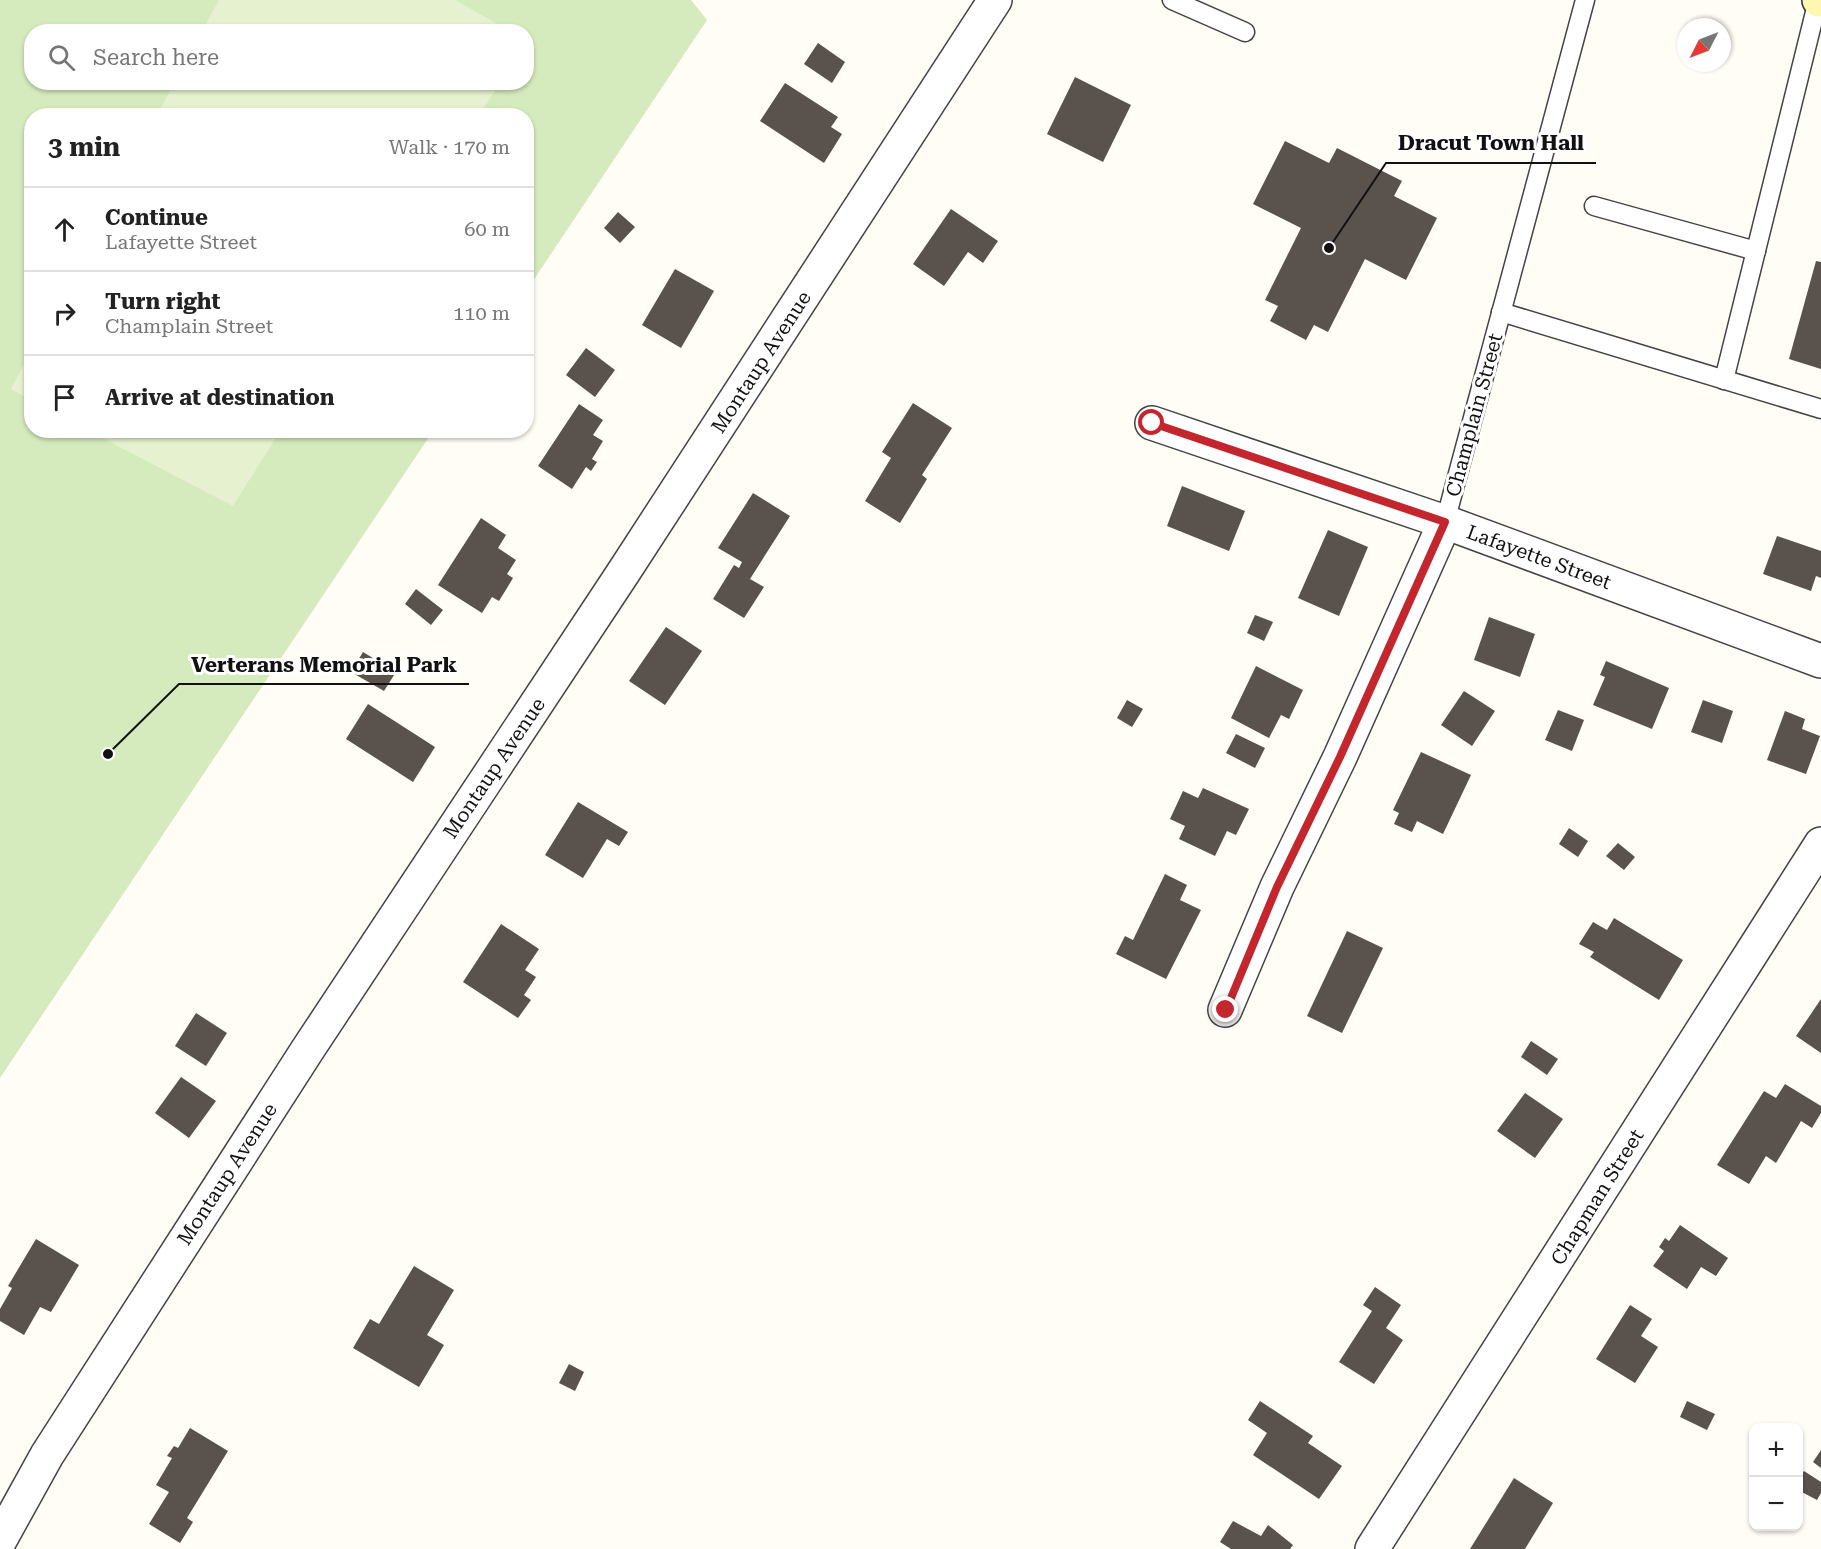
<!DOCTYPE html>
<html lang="en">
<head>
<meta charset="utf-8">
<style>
	:root { --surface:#fff; --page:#f2f2f2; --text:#222; --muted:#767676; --line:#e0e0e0 }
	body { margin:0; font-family:"Roboto Serif",serif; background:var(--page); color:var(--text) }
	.controls { position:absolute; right:18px; bottom:18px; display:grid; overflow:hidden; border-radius:12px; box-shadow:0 2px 4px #0004 }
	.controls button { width:54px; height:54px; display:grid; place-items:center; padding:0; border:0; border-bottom:2px solid var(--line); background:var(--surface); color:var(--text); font:30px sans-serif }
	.compass { position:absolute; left:1677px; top:18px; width:54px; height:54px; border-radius:50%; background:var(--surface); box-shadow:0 2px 4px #0004; rotate:228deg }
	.stop { position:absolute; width:18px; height:18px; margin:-14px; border:4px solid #c4262e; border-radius:50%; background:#fff }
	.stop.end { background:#c4262e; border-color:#fff; box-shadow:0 2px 6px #0008 }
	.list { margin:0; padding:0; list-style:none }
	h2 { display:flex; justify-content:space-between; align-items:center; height:78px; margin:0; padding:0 24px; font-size:26px }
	h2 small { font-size:20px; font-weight:400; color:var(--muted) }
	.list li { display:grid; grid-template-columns:39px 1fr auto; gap:18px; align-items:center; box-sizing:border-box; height:84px; padding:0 24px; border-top:2px solid var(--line) }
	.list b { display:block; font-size:22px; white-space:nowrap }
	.list p { margin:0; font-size:20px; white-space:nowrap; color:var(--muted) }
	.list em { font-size:20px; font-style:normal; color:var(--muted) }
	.icon { flex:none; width:33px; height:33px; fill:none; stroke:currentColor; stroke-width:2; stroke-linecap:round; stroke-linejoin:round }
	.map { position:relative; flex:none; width:1821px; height:1549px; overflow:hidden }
	.search { position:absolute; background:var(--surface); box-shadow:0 2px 4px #0004; left:24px; top:24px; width:510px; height:66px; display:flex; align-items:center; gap:15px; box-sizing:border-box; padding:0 21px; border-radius:24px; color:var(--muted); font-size:22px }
	.panel { position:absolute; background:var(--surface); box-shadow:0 2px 4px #0004; left:24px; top:108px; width:510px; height:330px; border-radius:24px }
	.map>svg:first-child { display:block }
</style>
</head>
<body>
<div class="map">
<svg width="1821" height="1549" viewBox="0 0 1821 1549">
	<rect width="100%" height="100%" fill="#fffdf5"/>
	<!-- green -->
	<path fill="#d5ebbd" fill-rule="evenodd" d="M 0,0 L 691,0 L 707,20 L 527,290 L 526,116 L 32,116 L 32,430 L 433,431 L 0,1078 ZM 32,32 L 526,32 L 526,82 L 32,82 Z"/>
	<!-- pitch -->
	<g fill="#e6f2cf">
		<path d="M 219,0 L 455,0 L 510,31 L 202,31 Z"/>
		<path d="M 175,82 L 500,82 L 500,83 L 479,115 L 157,115 Z"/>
		<path d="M 31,351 L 31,400 L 11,389 Z"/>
		<path d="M 89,431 L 280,431 L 233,506 Z"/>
	</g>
	<!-- building -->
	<g fill="#5a524d">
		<path d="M 818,43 L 845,62 L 832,83 L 804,64 Z"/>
		<path d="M 1075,77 L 1131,105 L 1103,162 L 1047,134 Z"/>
		<path d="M 785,83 L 838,117 L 831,127 L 842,134 L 824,163 L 760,121 Z"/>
		<path d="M 1285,141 L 1329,163 L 1337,148 L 1402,181 L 1394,196 L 1437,218 L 1406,280 L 1365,259 L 1328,332 L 1314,325 L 1306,340 L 1270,321 L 1278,306 L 1265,300 L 1301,228 L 1253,204 Z"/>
		<path d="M 951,209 L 998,241 L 983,263 L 968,252 L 944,286 L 913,264 Z"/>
		<path d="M 618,212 L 635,227 L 620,243 L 604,228 Z"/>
		<path d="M 1816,261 L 1821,262 L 1821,369 L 1789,359 Z"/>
		<path d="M 675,269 L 714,291 L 681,348 L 642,325 Z"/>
		<path d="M 586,348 L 615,370 L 595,397 L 566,375 Z"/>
		<path d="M 913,403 L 952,428 L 922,475 L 927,479 L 900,523 L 865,501 L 891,458 L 882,452 Z"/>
		<path d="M 579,404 L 603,420 L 593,435 L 603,441 L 592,459 L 597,462 L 591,471 L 586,467 L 572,489 L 538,466 Z"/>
		<path d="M 1182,486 L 1245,511 L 1229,551 L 1167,526 Z"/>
		<path d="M 753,493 L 790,516 L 750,579 L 764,587 L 744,618 L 713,599 L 734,565 L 739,568 L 742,562 L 718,548 Z"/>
		<path d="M 481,518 L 506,535 L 498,548 L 516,560 L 507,574 L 513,578 L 499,601 L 492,597 L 482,613 L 438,585 Z"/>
		<path d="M 1328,530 L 1368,547 L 1339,616 L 1298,598 Z"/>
		<path d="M 1777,536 L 1821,551 L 1821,578 L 1816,576 L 1811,591 L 1763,574 Z"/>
		<path d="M 416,589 L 443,610 L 431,625 L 405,604 Z"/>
		<path d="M 1255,615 L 1273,622 L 1264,641 L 1247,633 Z"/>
		<path d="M 1489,617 L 1535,634 L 1520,677 L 1474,660 Z"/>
		<path d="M 666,627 L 702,651 L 665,705 L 629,681 Z"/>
		<path d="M 363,652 L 396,672 L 384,691 L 351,672 Z"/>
		<path d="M 1606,661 L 1669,688 L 1652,729 L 1593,705 L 1605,677 L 1600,675 Z"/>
		<path d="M 1256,666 L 1303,690 L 1289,719 L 1281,715 L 1269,738 L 1231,718 Z"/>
		<path d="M 1464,691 L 1495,711 L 1472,746 L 1441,725 Z"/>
		<path d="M 1127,700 L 1143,709 L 1132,727 L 1117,718 Z"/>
		<path d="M 1703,700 L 1733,711 L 1722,743 L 1691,732 Z"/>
		<path d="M 368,704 L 435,747 L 413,782 L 346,739 Z"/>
		<path d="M 1558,710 L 1584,720 L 1572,751 L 1545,740 Z"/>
		<path d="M 1785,711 L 1805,719 L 1802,729 L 1820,736 L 1806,774 L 1767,760 Z"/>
		<path d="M 1236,734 L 1265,748 L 1255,768 L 1226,753 Z"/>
		<path d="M 1421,752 L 1471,775 L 1443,834 L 1417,821 L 1412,832 L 1394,824 L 1399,813 L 1393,810 Z"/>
		<path d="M 1203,788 L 1249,809 L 1236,835 L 1227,831 L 1215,856 L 1179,839 L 1185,826 L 1170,819 L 1183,791 L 1198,798 Z"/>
		<path d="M 578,802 L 628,832 L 619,846 L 607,839 L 583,878 L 545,855 Z"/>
		<path d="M 1569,828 L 1588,841 L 1578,857 L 1559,844 Z"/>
		<path d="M 1618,843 L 1635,857 L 1624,870 L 1606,856 Z"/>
		<path d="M 1165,874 L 1187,885 L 1180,900 L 1201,910 L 1166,979 L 1116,954 L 1125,936 L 1133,940 Z"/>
		<path d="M 1614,918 L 1683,960 L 1659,1000 L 1590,957 L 1594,952 L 1579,944 L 1593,922 L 1607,930 Z"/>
		<path d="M 501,924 L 539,949 L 525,970 L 536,977 L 524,995 L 531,1000 L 518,1018 L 463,982 Z"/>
		<path d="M 1347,931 L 1383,948 L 1342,1033 L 1307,1016 Z"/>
		<path d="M 1821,999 L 1821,1053 L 1796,1036 Z"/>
		<path d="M 196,1013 L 227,1033 L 206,1066 L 175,1046 Z"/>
		<path d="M 1531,1041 L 1558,1059 L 1547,1075 L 1521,1057 Z"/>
		<path d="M 181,1077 L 216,1101 L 189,1138 L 155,1113 Z"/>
		<path d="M 1785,1084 L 1821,1106 L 1821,1113 L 1812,1128 L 1801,1121 L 1776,1163 L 1766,1156 L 1749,1184 L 1717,1165 L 1764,1091 L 1776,1098 Z"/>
		<path d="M 1525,1093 L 1563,1119 L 1535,1158 L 1497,1131 Z"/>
		<path d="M 1680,1225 L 1728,1258 L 1716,1276 L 1701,1267 L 1687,1289 L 1653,1266 L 1664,1251 L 1659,1247 L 1665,1238 L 1669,1241 Z"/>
		<path d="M 36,1239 L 79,1265 L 51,1312 L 40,1307 L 24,1335 L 0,1321 L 0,1309 L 12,1288 L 8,1286 Z"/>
		<path d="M 414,1266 L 454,1290 L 427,1335 L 444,1345 L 419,1387 L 353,1348 L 370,1319 L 379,1324 Z"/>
		<path d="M 1375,1287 L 1401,1305 L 1386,1328 L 1403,1340 L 1374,1384 L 1339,1362 L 1372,1311 L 1363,1305 Z"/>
		<path d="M 1630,1305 L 1652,1319 L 1641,1336 L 1658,1347 L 1635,1383 L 1596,1359 Z"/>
		<path d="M 569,1364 L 584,1372 L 575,1391 L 559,1383 Z"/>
		<path d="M 1260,1401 L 1313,1436 L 1308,1443 L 1342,1466 L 1319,1499 L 1253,1455 L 1267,1433 L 1248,1420 Z"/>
		<path d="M 1687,1401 L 1715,1414 L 1707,1430 L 1680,1417 Z"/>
		<path d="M 190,1428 L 228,1451 L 187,1518 L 193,1522 L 180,1543 L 149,1524 L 169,1492 L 156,1485 L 172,1458 L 167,1456 L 174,1446 L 178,1448 Z"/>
		<path d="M 1821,1450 L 1821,1468 L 1813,1462 Z"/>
		<path d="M 1804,1471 L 1821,1482 L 1821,1493 L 1817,1500 L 1798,1490 L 1798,1479 Z"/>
		<path d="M 1514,1478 L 1553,1503 L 1525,1549 L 1470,1549 Z"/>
		<path d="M 1233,1521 L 1261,1536 L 1268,1525 L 1293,1545 L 1290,1549 L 1231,1549 L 1220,1542 Z"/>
	</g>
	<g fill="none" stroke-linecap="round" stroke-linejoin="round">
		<defs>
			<g id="service">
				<path d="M 1172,0 L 1245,32"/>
				<path d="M 1594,206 L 1756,251"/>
				<path d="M 1501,312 L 1821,409"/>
				<path d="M 1724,380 L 1818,0"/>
				<path d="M 1445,522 L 1585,0"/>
			</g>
			<g id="minor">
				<path d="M 1152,423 L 1445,522 L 1821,661"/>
				<path d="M 1225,1010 L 1277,887 L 1340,757 L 1445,522"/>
				<path d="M 0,1540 L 47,1455 L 308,1049 L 623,573 L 995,0"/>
				<path d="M 1372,1549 L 1821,844"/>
			</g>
			<path id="secondary" d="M 1819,0 L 1821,0"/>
		</defs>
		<!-- service casing -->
		<use href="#service" stroke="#444" stroke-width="21"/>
		<!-- minor casing -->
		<use href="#minor" stroke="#444" stroke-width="36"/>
		<!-- secondary casing -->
		<use href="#secondary" stroke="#333" stroke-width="36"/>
		<!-- service -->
		<use href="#service" stroke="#fff" stroke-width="18"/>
		<!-- minor -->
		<use href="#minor" stroke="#fff" stroke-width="33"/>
		<!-- secondary -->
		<use href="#secondary" stroke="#fff6b0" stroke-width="33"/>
	</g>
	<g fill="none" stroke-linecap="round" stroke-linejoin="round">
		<!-- route -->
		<path stroke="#c4262e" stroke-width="8" d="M 1152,423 L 1445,522 L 1340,757 L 1277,887 L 1226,1010"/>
	</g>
	<g text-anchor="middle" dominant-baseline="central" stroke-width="6" stroke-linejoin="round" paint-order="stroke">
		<!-- street labels -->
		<g font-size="20" fill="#111" stroke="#fff">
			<text transform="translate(761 362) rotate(-57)">Montaup Avenue</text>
			<text transform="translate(1474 415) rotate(-75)">Champlain Street</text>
			<text transform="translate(1539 557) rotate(20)">Lafayette Street</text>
			<text transform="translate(494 768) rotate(-56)">Montaup Avenue</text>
			<text transform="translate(227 1174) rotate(-57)">Montaup Avenue</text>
			<text transform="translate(1597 1197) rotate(-58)">Chapman Street</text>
		</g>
	</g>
	<!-- callouts -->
	<path fill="none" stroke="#111" stroke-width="2" d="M1329 248L1386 163H1596M108 754L179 684H469"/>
	<g fill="#111" stroke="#fff" stroke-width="2">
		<circle cx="1329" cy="248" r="6"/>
		<circle cx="108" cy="754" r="6"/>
	</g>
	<g font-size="21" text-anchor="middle" font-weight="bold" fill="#111" stroke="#fff" stroke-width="6" stroke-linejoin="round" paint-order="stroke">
		<text x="1491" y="150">Dracut Town Hall</text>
		<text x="324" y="672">Verterans Memorial Park</text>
	</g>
</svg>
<div class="controls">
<button>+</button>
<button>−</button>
</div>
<svg class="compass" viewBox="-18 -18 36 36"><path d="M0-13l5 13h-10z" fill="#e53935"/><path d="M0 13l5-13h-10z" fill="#767676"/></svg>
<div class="stop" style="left:1152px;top:423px"></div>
<div class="stop end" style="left:1226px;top:1010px"></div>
<div class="search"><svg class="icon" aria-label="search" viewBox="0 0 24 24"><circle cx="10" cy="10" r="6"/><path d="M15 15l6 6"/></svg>Search here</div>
<section class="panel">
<h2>3 min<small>Walk · 170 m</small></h2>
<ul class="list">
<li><svg class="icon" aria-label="ahead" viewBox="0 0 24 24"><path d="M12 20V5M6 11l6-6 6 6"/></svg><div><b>Continue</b><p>Lafayette Street</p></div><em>60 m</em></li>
<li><svg class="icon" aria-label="right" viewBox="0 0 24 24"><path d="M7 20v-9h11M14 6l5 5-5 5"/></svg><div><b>Turn right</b><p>Champlain Street</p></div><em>110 m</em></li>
<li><svg class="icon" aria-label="arrive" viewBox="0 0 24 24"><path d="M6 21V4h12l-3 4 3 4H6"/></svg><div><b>Arrive at destination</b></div></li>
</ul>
</section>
</div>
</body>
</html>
